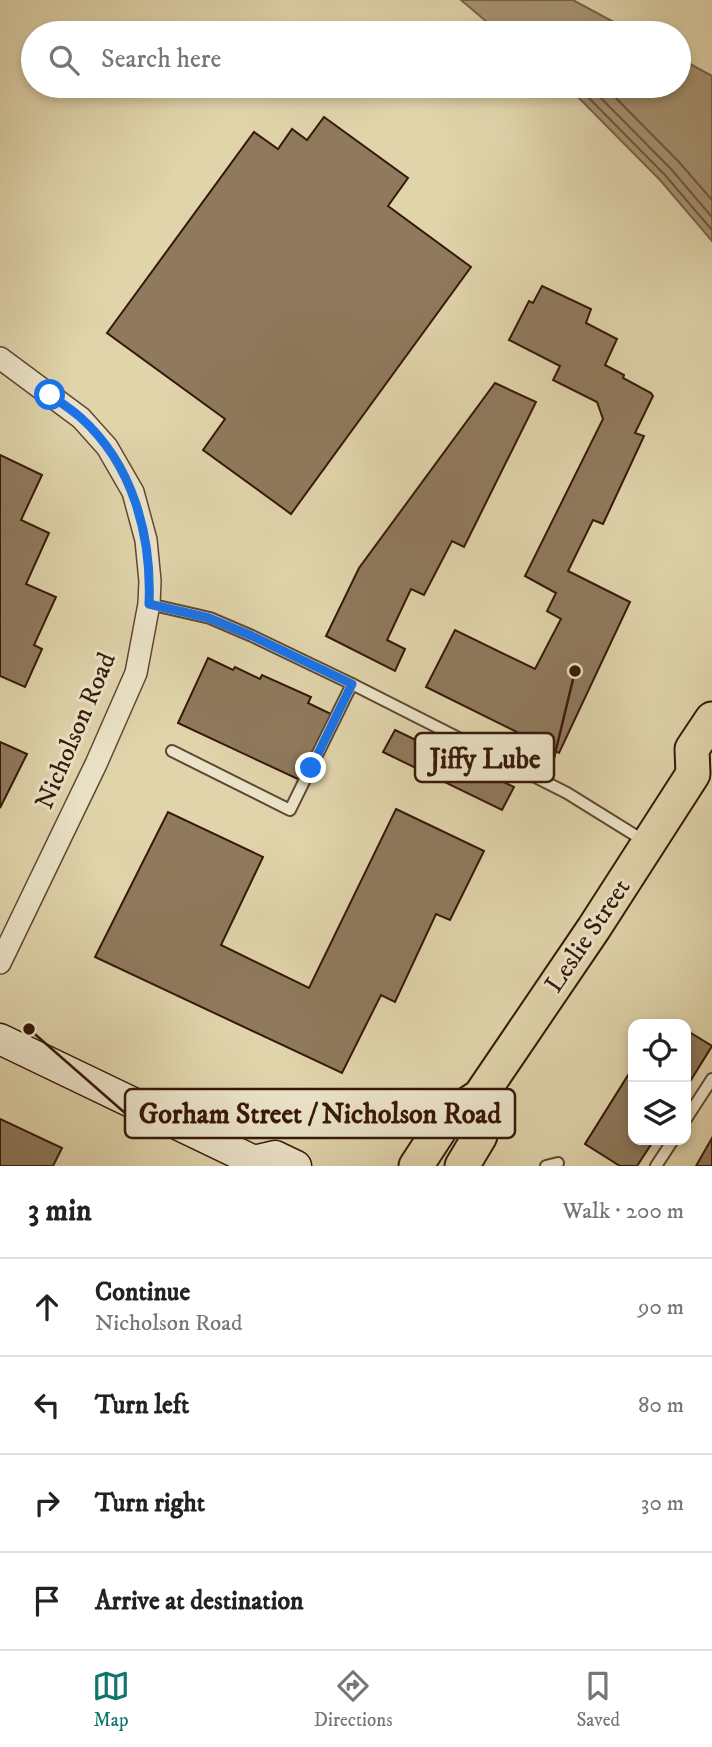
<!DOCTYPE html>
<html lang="en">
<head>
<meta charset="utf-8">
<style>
	:root { --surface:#fff; --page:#f2f2f2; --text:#222; --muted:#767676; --line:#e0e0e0; --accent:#0f766e }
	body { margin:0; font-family:"IM FELL DW Pica",serif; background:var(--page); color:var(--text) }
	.controls { position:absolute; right:21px; bottom:21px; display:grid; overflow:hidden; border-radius:14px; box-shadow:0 4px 10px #0003 }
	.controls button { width:63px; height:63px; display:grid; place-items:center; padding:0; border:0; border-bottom:2px solid var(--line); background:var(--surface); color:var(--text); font:35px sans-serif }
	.stop { position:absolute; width:21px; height:21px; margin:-16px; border:5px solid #1a73e8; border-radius:50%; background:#fff }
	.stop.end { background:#1a73e8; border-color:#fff; box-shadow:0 2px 7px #0008 }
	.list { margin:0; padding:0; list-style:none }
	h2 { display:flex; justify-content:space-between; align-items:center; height:91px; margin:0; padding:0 28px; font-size:30px }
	h2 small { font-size:23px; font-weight:400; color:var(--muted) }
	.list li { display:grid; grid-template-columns:46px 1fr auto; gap:21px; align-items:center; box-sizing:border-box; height:98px; padding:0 28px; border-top:2px solid var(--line) }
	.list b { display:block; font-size:26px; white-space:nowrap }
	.list p { margin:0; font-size:23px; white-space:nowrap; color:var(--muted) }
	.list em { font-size:23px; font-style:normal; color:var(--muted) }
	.icon { flex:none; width:38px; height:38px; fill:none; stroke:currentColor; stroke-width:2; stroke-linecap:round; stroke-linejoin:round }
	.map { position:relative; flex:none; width:712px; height:1166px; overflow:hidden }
	.search { position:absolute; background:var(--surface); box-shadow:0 4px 10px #0003; left:21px; right:21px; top:21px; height:77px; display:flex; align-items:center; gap:18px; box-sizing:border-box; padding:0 24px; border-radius:38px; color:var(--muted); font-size:26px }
	.sheet { height:483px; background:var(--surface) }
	nav { display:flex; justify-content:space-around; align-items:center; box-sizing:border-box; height:98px; border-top:2px solid var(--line); background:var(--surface); font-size:19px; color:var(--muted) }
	nav a { display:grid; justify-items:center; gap:4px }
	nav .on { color:var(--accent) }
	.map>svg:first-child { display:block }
</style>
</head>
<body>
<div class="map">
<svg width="712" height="1166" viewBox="0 0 712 1166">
	<rect width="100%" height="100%" fill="#e0d4ab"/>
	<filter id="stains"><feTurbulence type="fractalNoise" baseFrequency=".00286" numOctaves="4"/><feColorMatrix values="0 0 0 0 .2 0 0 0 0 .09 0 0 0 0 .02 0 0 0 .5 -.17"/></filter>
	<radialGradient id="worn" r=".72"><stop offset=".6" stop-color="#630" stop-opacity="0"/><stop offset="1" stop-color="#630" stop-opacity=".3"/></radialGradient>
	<!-- water -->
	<g fill="#a79474" stroke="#7a6249" stroke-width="2">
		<path d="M 461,0 L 573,0 L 634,33 L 500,33 Z"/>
		<path d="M 679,58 L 712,76 L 712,241 L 660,180 L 567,86 L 679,86 Z"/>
	</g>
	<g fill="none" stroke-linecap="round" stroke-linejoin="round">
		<!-- shore -->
		<g stroke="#6f563e" stroke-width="2">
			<path d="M 577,86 L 665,175 L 712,230"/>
			<path d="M 589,86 L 671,169 L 712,217"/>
			<path d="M 604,86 L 679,162 L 712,200"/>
		</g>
	</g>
	<!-- building -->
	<g fill="#8f7a5d" stroke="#371809" stroke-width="2">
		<path d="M 324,117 L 408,178 L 388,206 L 471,267 L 291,514 L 203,450 L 225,419 L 107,333 L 254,132 L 278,149 L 292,129 L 307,140 Z"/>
		<path d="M 542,286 L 591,309 L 586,323 L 617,339 L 605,365 L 624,375 L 623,378 L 651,393 L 653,396 L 635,433 L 644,436 L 603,524 L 593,520 L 568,571 L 630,602 L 559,753 L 426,687 L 455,630 L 535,669 L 561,619 L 547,611 L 556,593 L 525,576 L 603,419 L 597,402 L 553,380 L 560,366 L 509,340 L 529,301 L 533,303 Z"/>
		<path d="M 495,383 L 536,402 L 464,547 L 452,541 L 424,595 L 411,589 L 387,640 L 405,649 L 395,671 L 326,636 L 359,568 Z"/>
		<path d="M 0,455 L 42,475 L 21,520 L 49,533 L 26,584 L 56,597 L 34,645 L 42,649 L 25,687 L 0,676 Z"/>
		<path d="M 208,658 L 233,670 L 235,667 L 260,679 L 262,675 L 311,697 L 308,703 L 333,715 L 302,781 L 178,723 Z"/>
		<path d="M 395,730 L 514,787 L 502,810 L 383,752 Z"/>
		<path d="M 0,742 L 27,754 L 0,808 Z"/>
		<path d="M 396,809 L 484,851 L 450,920 L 436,914 L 395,1002 L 381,995 L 342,1073 L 95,957 L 168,812 L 263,857 L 221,945 L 309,988 Z"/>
		<path d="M 686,1030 L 712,1046 L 686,1088 Z"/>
		<path d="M 630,1072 L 633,1074 L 633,1140 L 654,1140 L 637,1166 L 620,1166 L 585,1144 Z"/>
		<path d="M 0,1119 L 62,1148 L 53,1166 L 0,1166 Z"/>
		<path d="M 712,1138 L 712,1166 L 696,1166 Z"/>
	</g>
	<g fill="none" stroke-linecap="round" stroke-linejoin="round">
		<defs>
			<g id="lane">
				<path d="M 149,604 L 210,618 L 252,636 L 352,684 L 567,793 L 646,842"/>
				<path d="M 172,751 L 290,810 L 352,684"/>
				<path d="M 686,1119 L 712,1079"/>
				<path d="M 546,1166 L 558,1163"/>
				<path d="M 656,1166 L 673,1140"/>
			</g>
			<path id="street" d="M 0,358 L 81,418 L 107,447 L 133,492 L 146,540 L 150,581 L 149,604 L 136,673 L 96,764 L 0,963"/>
			<g id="secondary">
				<path d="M 0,1039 L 254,1161 L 258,1166"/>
				<path d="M 254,1161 L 275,1156 L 296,1166"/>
			</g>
			<g id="primary">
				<path d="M 416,1166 L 448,1117 L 480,1096 L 594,928 L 693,774 L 692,749 L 712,719"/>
				<path d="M 462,1166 L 480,1136 L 480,1096"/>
			</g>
		</defs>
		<!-- lane casing -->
		<use href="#lane" stroke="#614732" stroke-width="14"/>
		<!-- street casing -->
		<use href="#street" stroke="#614732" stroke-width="24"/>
		<!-- secondary casing -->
		<use href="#secondary" stroke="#371809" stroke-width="33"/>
		<!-- primary casing -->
		<use href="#primary" stroke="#371809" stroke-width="37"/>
		<!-- lane -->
		<use href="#lane" stroke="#ebe3c8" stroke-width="10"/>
		<!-- street -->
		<use href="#street" stroke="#ebe3c8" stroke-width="21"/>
		<!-- secondary -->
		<use href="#secondary" stroke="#ebe3c8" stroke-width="30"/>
		<!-- primary -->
		<use href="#primary" stroke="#e0d4ab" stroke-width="33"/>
	</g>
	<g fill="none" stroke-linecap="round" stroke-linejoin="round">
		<!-- route -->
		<path stroke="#1a73e8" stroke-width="9" d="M 50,395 C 60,402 71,409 80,417 C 133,464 152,536 149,604 L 209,618 L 252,636 L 352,684 L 311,768"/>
	</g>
	<g text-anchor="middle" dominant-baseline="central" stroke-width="6" stroke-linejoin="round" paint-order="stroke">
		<!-- street labels -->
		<g font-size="26" fill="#371809" stroke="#ebe3c8">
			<text transform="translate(76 731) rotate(-67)">Nicholson Road</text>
			<text transform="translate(588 936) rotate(-56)">Leslie Street</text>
		</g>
	</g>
	<!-- callouts -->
	<path fill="none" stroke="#371809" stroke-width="2.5" d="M575 671L554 758M29 1029L125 1113"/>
	<g fill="#371809" stroke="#ebe3c8" stroke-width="2.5">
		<circle cx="575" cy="671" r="7"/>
		<circle cx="29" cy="1029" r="7"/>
	</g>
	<g fill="#ebe3c8" stroke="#371809" stroke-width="2.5">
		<rect x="415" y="733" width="139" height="49" rx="7"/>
		<rect x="125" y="1089" width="390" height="49" rx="7"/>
	</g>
	<g font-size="28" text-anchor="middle" font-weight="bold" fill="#371809">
		<text x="485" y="768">Jiffy Lube</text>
		<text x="320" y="1123">Gorham Street / Nicholson Road</text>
	</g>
	<rect width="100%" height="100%" filter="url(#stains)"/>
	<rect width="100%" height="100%" fill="url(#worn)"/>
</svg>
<div class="controls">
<button><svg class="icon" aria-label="locate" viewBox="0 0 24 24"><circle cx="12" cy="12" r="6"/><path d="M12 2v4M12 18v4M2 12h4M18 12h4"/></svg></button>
<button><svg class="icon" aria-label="layers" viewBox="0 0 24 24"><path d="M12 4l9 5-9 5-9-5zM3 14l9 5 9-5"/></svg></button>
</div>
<div class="stop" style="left:50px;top:395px"></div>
<div class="stop end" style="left:311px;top:768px"></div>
<div class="search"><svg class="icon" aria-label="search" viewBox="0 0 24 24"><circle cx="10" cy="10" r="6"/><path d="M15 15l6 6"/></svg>Search here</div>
</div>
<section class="sheet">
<h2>3 min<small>Walk · 200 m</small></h2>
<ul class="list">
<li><svg class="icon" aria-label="ahead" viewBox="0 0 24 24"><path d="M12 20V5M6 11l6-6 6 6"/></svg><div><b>Continue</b><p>Nicholson Road</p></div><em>90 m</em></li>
<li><svg class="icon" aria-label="left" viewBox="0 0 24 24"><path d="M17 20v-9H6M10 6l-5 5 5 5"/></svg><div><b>Turn left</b></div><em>80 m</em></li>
<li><svg class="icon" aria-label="right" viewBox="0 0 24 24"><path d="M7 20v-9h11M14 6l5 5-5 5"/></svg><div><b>Turn right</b></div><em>30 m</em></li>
<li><svg class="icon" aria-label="arrive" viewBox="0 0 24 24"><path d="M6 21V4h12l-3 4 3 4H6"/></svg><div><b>Arrive at destination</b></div></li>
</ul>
</section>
<nav>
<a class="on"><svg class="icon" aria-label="map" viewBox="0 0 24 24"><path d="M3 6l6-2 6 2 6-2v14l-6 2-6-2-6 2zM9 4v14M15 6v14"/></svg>Map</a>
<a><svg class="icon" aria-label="directions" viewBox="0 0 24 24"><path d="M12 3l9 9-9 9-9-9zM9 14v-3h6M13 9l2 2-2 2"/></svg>Directions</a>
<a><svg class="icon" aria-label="saved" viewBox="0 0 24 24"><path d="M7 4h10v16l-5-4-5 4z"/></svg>Saved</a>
</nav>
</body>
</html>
